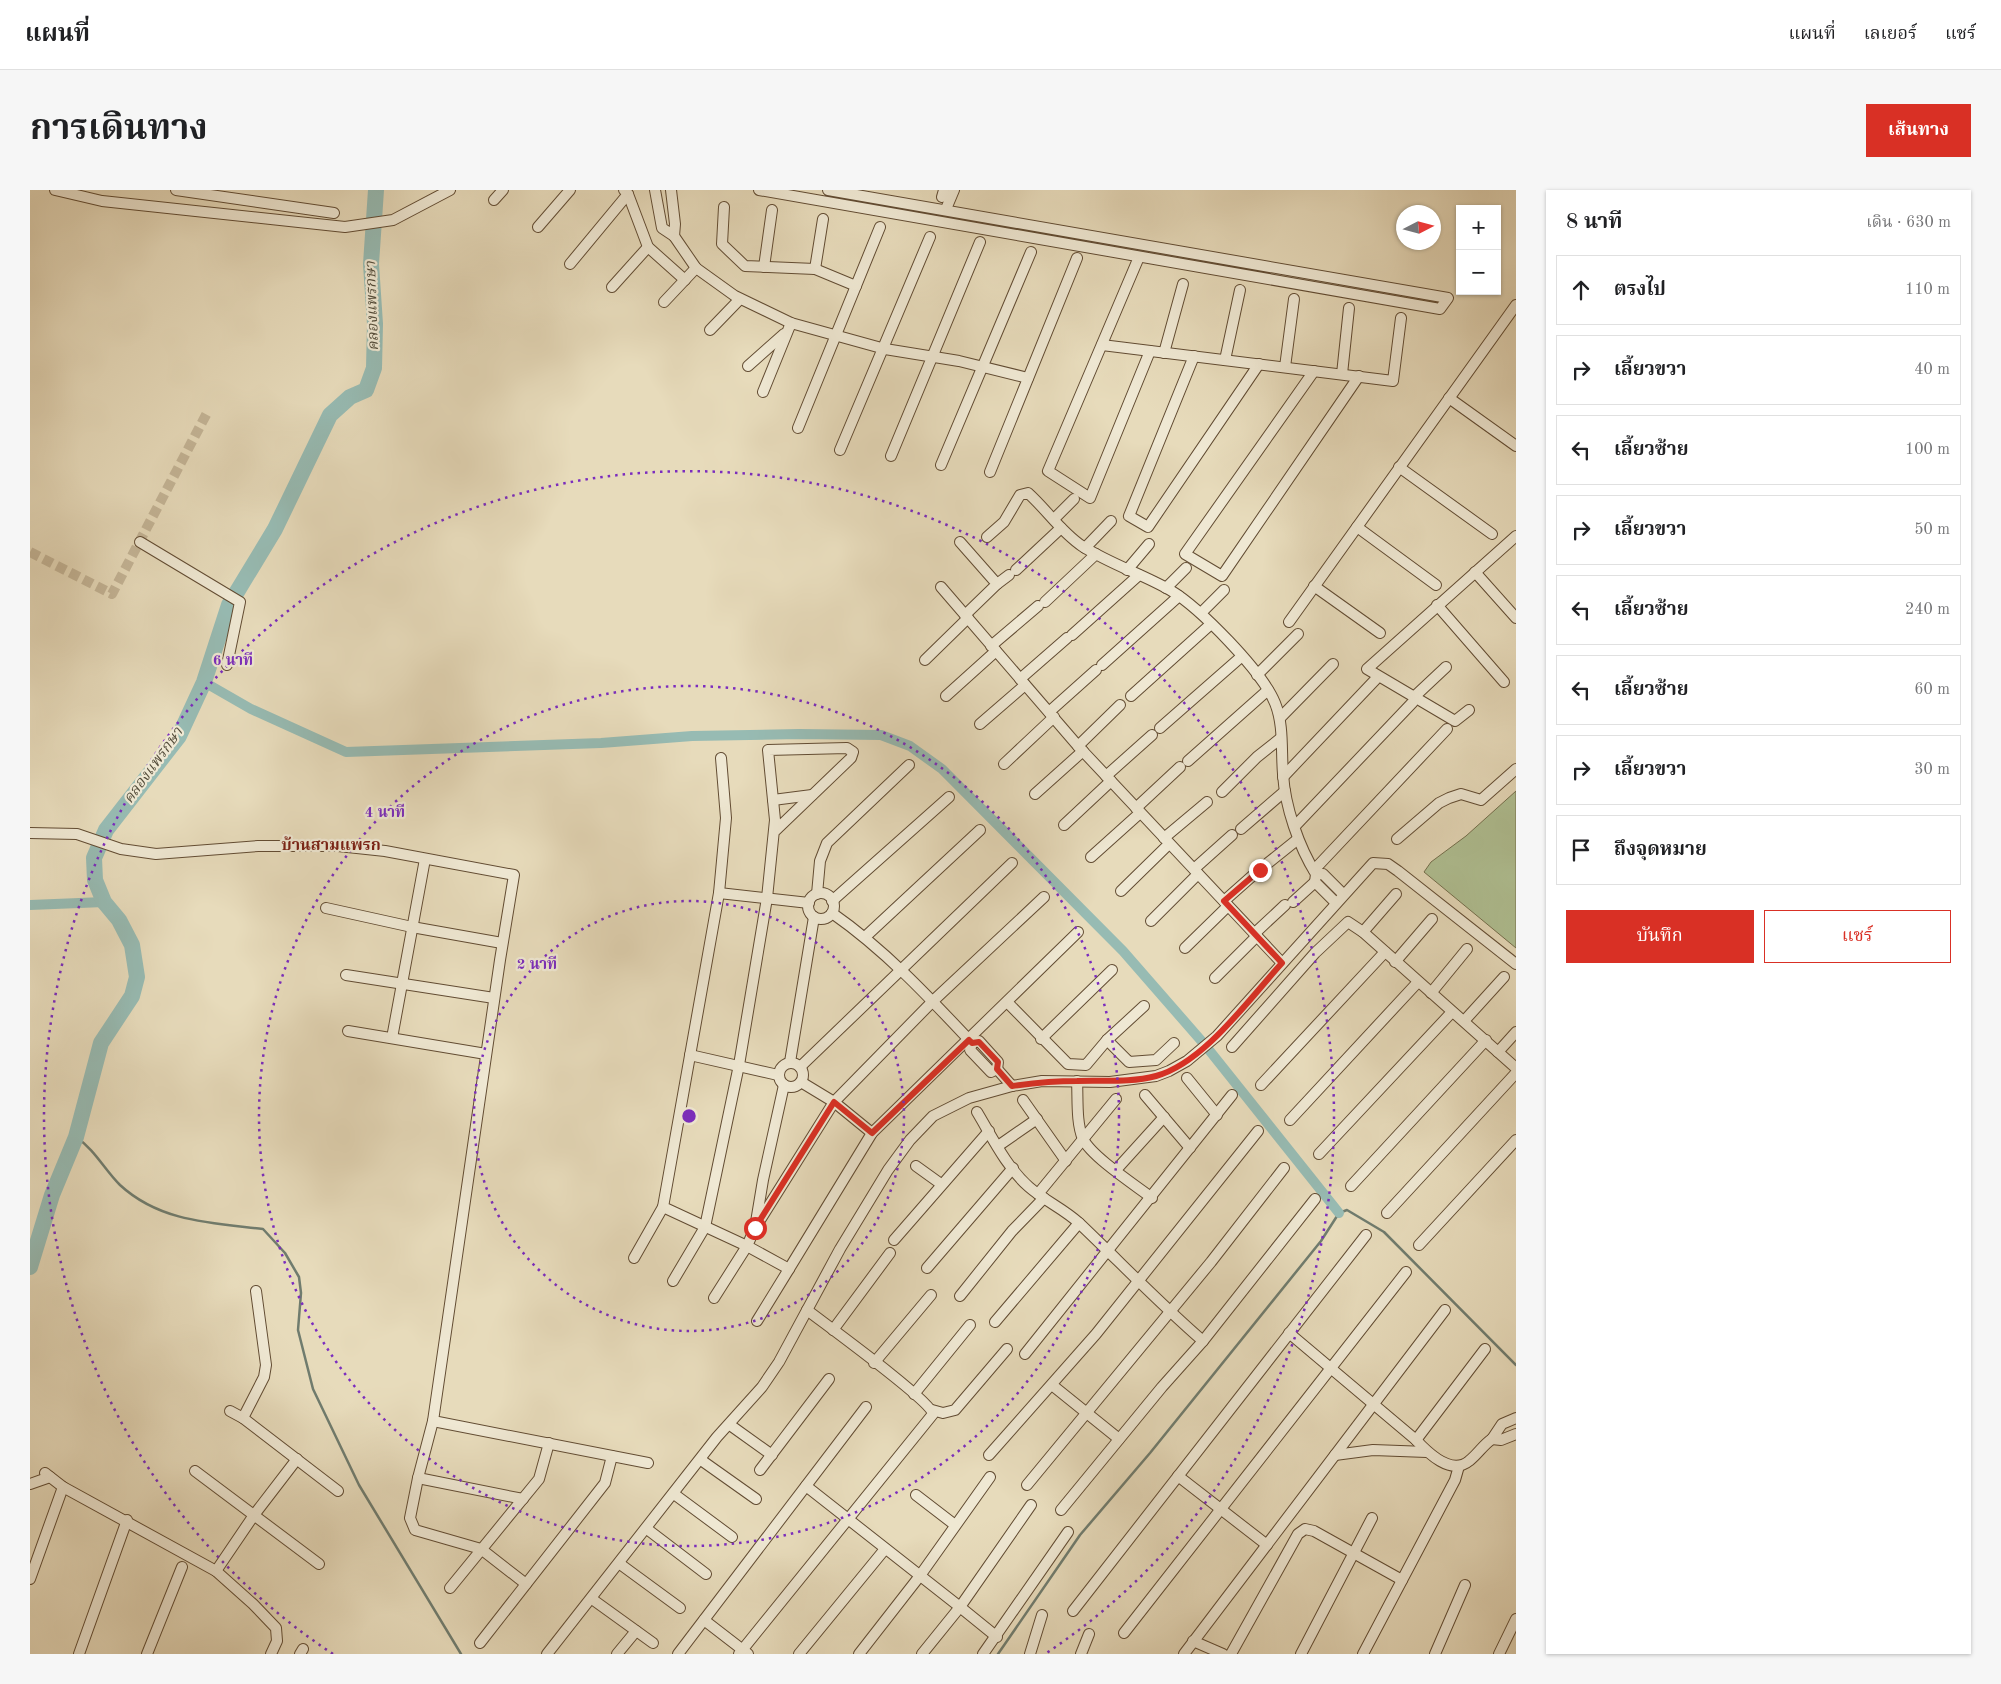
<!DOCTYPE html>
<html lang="th">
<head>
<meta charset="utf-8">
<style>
	:root { --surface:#fff; --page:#f6f6f6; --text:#202124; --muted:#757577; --line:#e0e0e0; --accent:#d93025 }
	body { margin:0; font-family:"Old Standard TT","Noto Serif Thai",serif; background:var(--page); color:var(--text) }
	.controls { position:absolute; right:15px; top:15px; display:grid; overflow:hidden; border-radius:0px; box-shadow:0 1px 4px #0004 }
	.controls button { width:45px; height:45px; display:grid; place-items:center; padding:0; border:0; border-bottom:1px solid var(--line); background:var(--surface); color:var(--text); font:25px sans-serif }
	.compass { position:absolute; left:1366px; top:15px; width:45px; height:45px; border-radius:50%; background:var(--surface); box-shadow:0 1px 4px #0004; rotate:84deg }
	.stop { position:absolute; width:15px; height:15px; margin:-11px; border:4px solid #d93025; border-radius:50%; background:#fff }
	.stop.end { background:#d93025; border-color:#fff; box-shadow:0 1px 5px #0008 }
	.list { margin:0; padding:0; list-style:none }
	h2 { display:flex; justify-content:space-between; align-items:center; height:65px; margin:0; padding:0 20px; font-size:21px }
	h2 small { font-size:16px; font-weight:400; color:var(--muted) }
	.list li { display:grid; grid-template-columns:32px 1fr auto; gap:15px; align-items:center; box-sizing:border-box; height:70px; margin:0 10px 10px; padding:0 10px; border:1px solid var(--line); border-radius:0px }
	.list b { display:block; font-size:19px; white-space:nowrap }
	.list em { font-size:16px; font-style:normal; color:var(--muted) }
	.actions { display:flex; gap:10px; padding:15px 20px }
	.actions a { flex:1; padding:11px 0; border:1px solid var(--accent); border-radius:0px; text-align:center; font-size:18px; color:var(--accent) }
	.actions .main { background:var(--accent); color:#fff }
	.icon { flex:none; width:28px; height:28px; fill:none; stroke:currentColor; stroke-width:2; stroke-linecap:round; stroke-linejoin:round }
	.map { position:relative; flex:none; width:1486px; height:1464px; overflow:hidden; border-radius:0px }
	header { display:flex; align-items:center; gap:30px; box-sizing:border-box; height:70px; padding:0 25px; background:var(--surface); border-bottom:1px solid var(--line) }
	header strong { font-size:24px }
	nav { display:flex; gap:28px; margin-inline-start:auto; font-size:18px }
	.intro { display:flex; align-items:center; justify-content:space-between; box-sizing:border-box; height:120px; padding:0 30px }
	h1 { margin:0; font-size:35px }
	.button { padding:12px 22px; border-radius:0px; background:var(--accent); color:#fff; font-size:18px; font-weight:700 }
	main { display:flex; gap:30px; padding:0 30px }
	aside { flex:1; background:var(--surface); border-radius:0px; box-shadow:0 1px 4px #0004 }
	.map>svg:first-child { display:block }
</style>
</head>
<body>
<header>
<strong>แผนที่</strong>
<nav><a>แผนที่</a><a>เลเยอร์</a><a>แชร์</a></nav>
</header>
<div class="intro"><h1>การเดินทาง</h1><a class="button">เส้นทาง</a></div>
<main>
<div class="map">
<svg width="1486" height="1464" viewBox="0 0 1486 1464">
	<rect width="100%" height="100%" fill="#e7dbbb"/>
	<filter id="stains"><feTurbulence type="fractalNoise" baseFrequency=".004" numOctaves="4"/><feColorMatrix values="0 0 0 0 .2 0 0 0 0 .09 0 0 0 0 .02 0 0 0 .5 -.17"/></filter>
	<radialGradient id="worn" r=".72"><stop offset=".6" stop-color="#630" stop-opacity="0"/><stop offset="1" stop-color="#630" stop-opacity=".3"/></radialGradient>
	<!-- grass -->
	<path fill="#b0c194" stroke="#736f4d" d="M 1486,601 L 1486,758 L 1394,682 L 1401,672 L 1436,646 Z"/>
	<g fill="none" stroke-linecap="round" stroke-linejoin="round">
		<!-- stream -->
		<g stroke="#707c6e" stroke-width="2.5">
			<path d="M 46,947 C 65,960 74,979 90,995 C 130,1032 182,1033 233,1039 L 255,1063 L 269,1087 L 271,1103 L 268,1140 L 283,1199 L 329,1295 L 431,1464"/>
			<path d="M 968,1464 L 1050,1345 L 1120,1263 L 1291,1051 L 1309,1023 L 1317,1020 L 1354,1042 L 1486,1175"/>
		</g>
		<!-- canal -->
		<g stroke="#97bbb3" stroke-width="10">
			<path d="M 174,492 L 221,519 L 316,562 L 571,553 L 662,546 L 769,544 L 851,545 L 880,556 L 912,579 L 1093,761 L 1175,855 L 1309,1023"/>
			<path d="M 0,715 L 74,712"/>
		</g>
		<!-- river -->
		<path stroke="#97bbb3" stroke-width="16" d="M 0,1077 L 22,1005 L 46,947 L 71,853 L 102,806 L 107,787 L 102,755 L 89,730 L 74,712 L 65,690 L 64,668 L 76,640 L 149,546 L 174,492 L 199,415 L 245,339 L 300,225 L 320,207 L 336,200 L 344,178 L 345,134 L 341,74 L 346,0"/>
		<!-- street-tunnel -->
		<path stroke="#c4b597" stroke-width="10" stroke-dasharray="10 5" stroke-linecap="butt" d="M 0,362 L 82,404 L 178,221"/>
		<defs>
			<g id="street">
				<path d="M 25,0 L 72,11 L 315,37 L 363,30 L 420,0"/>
				<path d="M 146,0 L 304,23"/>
				<path d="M 594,0 L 598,4 L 618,57 L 655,90"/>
				<path d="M 625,0 L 632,38 L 644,46 L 645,34 L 641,0"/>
				<path d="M 729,0 L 1410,119 L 1418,108 L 798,0"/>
				<path d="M 912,7 L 914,0"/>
				<path d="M 464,10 L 473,0"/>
				<path d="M 694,17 L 692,54 L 715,76 L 785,79 L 826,96"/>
				<path d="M 916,19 L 924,0"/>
				<path d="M 508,37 L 540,0"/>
				<path d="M 644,46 L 666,78 L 705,106 L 761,133 L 855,159 L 929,171 L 998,188"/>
				<path d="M 1109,67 L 1018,281 L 1060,308 L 1120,161"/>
				<path d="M 540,74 L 598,4"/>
				<path d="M 734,77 L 742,20"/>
				<path d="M 785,79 L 793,29"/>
				<path d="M 582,97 L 618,57"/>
				<path d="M 634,112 L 666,78"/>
				<path d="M 680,140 L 710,109"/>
				<path d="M 1072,155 L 1363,191 L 1371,128"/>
				<path d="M 1134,163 L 1153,94"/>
				<path d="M 1164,166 L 1099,326 L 1118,337 L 1229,174"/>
				<path d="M 1195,170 L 1210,100"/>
				<path d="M 718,176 L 754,144"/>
				<path d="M 1255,177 L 1264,109"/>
				<path d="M 1284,181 L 1155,364 L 1192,386 L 1329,186"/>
				<path d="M 1312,184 L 1319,118"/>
				<path d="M 733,202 L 761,133"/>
				<path d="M 1419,208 L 1486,256"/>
				<path d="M 768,238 L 850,37"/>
				<path d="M 810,260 L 900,47"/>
				<path d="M 861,266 L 950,52"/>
				<path d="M 911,275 L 1001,62"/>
				<path d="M 1369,277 L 1462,344"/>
				<path d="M 960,282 L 1047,68"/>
				<path d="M 1024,329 L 1044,309"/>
				<path d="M 1327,337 L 1406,395"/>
				<path d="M 957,347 L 974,332 L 990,305 L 998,303 C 1017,320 1031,342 1052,356 C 1080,374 1112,384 1140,400 C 1170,418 1232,481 1245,513 C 1254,535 1251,561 1253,584 C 1255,617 1269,657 1286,684 L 1285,692 L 1306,713"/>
				<path d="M 110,352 L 210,412 L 197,475"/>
				<path d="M 930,352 L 967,394 L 935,425"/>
				<path d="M 1055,358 L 1081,331"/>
				<path d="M 986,380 L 1031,338"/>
				<path d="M 1097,380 L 1119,354"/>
				<path d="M 1445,382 L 1486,428"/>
				<path d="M 967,394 L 979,385"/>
				<path d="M 1284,396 L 1350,443"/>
				<path d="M 911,397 L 1048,556 L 1252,773"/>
				<path d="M 1136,398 L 1156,378"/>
				<path d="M 1015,412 L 1066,364"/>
				<path d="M 1407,415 L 1474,492"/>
				<path d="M 1171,423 L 1194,400"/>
				<path d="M 1259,432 L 1486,115"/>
				<path d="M 1042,445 L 1109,385"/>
				<path d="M 961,456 L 1008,416"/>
				<path d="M 895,470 L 938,428"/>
				<path d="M 1072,475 L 1149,406"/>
				<path d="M 1227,485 L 1268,444"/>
				<path d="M 990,489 L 1037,448"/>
				<path d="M 916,506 L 966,461"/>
				<path d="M 1101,506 L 1181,434"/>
				<path d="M 1384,507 L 1416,477"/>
				<path d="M 1439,520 L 1425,531 L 1337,479 L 1486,346"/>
				<path d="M 1019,522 L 1066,480"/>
				<path d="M 1250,528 L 1303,474"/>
				<path d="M 950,534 L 995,495"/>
				<path d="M 1130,538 L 1211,467"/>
				<path d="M 1048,556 L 1090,515"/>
				<path d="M 691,568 L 696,628 L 689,703 L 633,1017 L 717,1056 L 759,1079 L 727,1131"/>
				<path d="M 1158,571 L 1238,500"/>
				<path d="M 974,574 L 1024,527"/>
				<path d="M 1076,586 L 1122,545"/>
				<path d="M 1253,587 L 1346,489"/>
				<path d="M 1192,602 L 1227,567 L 1251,548"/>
				<path d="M 1005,604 L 1053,561"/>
				<path d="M 743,610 L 782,605"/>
				<path d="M 1106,618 L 1150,577"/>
				<path d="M 1034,635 L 1081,591"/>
				<path d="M 1265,636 L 1383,512"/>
				<path d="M 1211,639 L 1255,601"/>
				<path d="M 0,643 L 47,644 L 91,659 L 126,664 L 228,656 L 308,656 L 355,661 L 484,685 L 470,770 L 403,1231 L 618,1273"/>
				<path d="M 1134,648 L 1177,612"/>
				<path d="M 1367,649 L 1409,613 L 1419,608 L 1431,604 L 1451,610 L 1486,579"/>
				<path d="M 1061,667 L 1110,623"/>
				<path d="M 1238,673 L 1268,649"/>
				<path d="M 1164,679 L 1202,645"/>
				<path d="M 1284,680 L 1417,539"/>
				<path d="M 1286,684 L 1293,684 L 1313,704"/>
				<path d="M 1091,701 L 1139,654"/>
				<path d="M 689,703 L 779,713"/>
				<circle cx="791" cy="716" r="13"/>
				<path d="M 787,704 L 790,671 L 797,653 L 879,575"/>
				<path d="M 802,711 L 919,607"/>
				<path d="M 1194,711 L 1229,680"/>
				<path d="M 1263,712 L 1285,692"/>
				<path d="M 296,718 L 382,737 L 472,753"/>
				<path d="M 802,723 C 855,760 898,806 942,853"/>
				<path d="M 1121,731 L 1168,684"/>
				<path d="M 1333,742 L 1366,704"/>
				<path d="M 1225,743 L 1255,715"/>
				<path d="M 835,747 L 950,640"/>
				<path d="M 1155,758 L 1198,716"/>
				<path d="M 1365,772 L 1402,729"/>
				<path d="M 316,785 L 464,808"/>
				<path d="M 1185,788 L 1227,746"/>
				<path d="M 1401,803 L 1437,759"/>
				<path d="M 977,812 L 1038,874 L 1056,875 L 1077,850 L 1114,816"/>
				<path d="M 1434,831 L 1474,787"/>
				<path d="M 318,841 L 456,864"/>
				<path d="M 362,848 L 395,669"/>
				<path d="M 1011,849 L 1082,780"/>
				<path d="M 1077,850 L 1099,872 L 1126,870 L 1144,853"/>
				<path d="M 942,853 L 940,860 L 961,882 L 967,879"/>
				<path d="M 942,853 L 949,851 L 968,872 L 967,879"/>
				<path d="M 1202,857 L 1285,763 L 1318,732 L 1333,742 L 1486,878"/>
				<path d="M 1468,862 L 1486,842"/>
				<path d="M 660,865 L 748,885"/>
				<path d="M 760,872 L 784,727"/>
				<circle cx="761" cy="885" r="12"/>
				<path d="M 770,877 L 982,673"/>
				<path d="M 967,879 L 982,896"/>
				<path d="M 1157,888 L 1187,925"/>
				<path d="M 1047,891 C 1048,908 1046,933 1053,949 C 1062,967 1105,995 1122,1008"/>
				<path d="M 771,892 L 804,912 L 842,943"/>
				<path d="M 1231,895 L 1355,762"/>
				<path d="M 1115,905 L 1160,958"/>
				<path d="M 993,910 L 1036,971"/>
				<path d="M 947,922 C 962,947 977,978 999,997 C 1015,1011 1034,1019 1049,1033 C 1090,1072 1130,1114 1173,1151"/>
				<path d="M 1260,930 L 1388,792"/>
				<path d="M 968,956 L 1007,929"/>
				<path d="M 1289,964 L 1422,822"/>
				<path d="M 886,976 L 911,994"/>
				<path d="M 1086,980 L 1134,927"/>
				<path d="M 1321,996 L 1456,850"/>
				<path d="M 1008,1004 L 1086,909"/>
				<path d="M 1357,1023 L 1486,883"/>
				<path d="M 725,1038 L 804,912 L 903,811 L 1014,707"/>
				<path d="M 864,1050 L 959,941"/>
				<path d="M 1389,1055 L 1486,950"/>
				<path d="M 604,1068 L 633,1017"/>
				<path d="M 897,1078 L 983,978"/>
				<path d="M 759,1079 L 842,943 L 1048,742"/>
				<path d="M 643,1091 L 675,1037 L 709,875 L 737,708 L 745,630 L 738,560 L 817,558 L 823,562 L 821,568 L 744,642"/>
				<path d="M 226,1101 L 236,1175 L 234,1187 L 213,1228 L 308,1301"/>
				<path d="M 930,1106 L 982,1041 L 1014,1008"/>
				<path d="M 684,1108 L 717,1056 L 725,1038 L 733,990 L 754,895"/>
				<path d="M 965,1132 L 1049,1033"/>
				<path d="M 803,1140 L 860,1063"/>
				<path d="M 1259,1143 L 1386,1250 C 1398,1263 1421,1286 1439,1271 C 1448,1264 1453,1255 1462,1249"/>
				<path d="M 995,1164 L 1202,905"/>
				<path d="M 844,1173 L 901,1105"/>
				<path d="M 1022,1195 L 1089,1249"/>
				<path d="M 884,1204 L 940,1135"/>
				<path d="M 902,1220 L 913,1223 L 925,1220 L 977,1159"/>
				<path d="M 200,1221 L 213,1228"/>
				<path d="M 1486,1228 L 1472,1234 L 1462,1249 L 1471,1250 L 1486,1244"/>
				<path d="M 403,1231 L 388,1288 L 380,1328 L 385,1340 L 451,1359 L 496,1394"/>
				<path d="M 700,1235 L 742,1265"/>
				<path d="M 1386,1250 L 1455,1159"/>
				<path d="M 959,1265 L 1066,1144 L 1228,941"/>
				<path d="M 1305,1265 L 1343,1260 L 1397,1262"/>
				<path d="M 671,1270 L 726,1309"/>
				<path d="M 730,1280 L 799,1189"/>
				<path d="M 165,1281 L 289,1374"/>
				<path d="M 15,1283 L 33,1297 L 186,1381 L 223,1414 L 246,1438 L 247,1451 L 241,1464"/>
				<path d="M 1148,1286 L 1237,1355"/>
				<path d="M 388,1288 L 493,1309"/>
				<path d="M 0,1294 L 20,1287"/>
				<path d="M 997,1295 L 1181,1072 L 1254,978"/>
				<path d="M 776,1296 L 930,1417 L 892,1464"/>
				<path d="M 644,1304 L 702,1347"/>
				<path d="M 886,1305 L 925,1335"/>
				<path d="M 1031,1320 L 1132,1197 L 1173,1151 L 1285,1009"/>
				<path d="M 617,1339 L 676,1384"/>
				<path d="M 590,1374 L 650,1418"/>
				<path d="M 186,1381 L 224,1325 L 267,1269"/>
				<path d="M 0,1389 L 33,1297"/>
				<path d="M 420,1398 L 509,1289 L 519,1253"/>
				<path d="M 562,1409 L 623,1453"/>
				<path d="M 1043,1421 L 1336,1045"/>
				<path d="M 674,1430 L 718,1464"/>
				<path d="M 1094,1443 L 1376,1082"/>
				<path d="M 967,1447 L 930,1417 L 1001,1315"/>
				<path d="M 1163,1451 L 1193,1464"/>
				<path d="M 450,1453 L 575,1293 L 582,1266"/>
				<path d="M 49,1464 L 97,1330"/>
				<path d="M 117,1464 L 152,1377"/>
				<path d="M 270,1464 L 273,1459"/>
				<path d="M 517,1464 L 687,1247 L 732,1197 L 749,1172 L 810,1059 L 858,980 L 880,950 L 903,926 L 939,908 L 982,896 L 1012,891 L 1080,892 L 1126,886 L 1139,881 L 1157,871 L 1187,846 L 1343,673 L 1358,674 L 1368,681 L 1486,774"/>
				<path d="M 587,1464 L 606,1441"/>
				<path d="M 648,1464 L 836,1217"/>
				<path d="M 709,1464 L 903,1224 C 900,1210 795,1134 777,1120"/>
				<path d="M 769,1464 L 855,1359"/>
				<path d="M 829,1464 L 889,1387 L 960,1287"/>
				<path d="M 953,1464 L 1038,1342"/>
				<path d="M 1000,1464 L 1012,1425"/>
				<path d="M 1051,1464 L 1059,1444"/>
				<path d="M 1154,1464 L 1415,1120"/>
				<path d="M 1201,1464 L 1268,1344 L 1275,1339 L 1284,1341 L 1372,1390"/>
				<path d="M 1271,1464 L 1342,1328"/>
				<path d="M 1333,1464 L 1425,1290 L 1429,1276"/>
				<path d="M 1405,1464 L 1435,1395"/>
				<path d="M 1469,1464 L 1486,1429"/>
			</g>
		</defs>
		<!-- street casing -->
		<use href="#street" stroke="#624c33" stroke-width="12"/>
		<!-- street -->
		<use href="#street" stroke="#efe8d3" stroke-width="10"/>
	</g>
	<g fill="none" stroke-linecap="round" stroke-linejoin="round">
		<!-- route -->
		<path stroke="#d93025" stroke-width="6" d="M 725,1038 L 804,912 L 842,943 L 939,850 L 942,853 L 949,852 L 968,872 L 967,879 L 982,896 C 1004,893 1025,891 1047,891 C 1073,890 1100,893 1126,886 C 1174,873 1219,809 1252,773 L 1194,711 L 1230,680"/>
	</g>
	<!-- distance rings -->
	<g fill="none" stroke="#7b2cbf" stroke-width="2.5" stroke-dasharray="2.5 5">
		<circle cx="659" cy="926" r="215"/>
		<circle cx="659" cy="926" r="430"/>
		<path d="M303 1464A645 645 0 1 1 1015 1464"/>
	</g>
	<g text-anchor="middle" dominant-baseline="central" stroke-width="4.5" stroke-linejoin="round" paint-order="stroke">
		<!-- water labels -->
		<g font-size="15" font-style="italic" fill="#534c3a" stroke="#efe8d3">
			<text transform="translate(343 116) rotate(-92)">คลองแพรกษา</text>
			<text transform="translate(124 576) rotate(-54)">คลองแพรกษา</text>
		</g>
		<!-- quarter labels -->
		<g font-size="16" font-weight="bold" fill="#7a1f14" stroke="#efe8d3">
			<text x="301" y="656">บ้านสามแพรก</text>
		</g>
	</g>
	<circle cx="659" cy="926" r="8" fill="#7b2cbf" stroke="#efe8d3" stroke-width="2.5"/>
	<g font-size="15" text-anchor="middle" font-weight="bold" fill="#7b2cbf" stroke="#efe8d3" stroke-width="4.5" stroke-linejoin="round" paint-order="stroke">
		<text x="203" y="475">6 นาที</text>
		<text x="355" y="627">4 นาที</text>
		<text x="507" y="779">2 นาที</text>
	</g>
	<rect width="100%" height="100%" filter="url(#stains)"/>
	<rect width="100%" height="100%" fill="url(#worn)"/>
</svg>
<div class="controls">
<button>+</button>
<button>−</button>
</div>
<svg class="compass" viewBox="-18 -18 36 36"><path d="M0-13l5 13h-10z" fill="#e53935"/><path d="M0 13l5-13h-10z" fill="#757577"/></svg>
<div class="stop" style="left:725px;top:1038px"></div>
<div class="stop end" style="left:1230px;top:680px"></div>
</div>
<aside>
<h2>8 นาที<small>เดิน · 630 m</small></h2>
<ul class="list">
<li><svg class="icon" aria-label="ahead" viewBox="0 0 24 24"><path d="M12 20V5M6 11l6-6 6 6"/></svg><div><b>ตรงไป</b></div><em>110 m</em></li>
<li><svg class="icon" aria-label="right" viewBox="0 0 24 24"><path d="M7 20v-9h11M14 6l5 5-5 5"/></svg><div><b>เลี้ยวขวา</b></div><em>40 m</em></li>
<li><svg class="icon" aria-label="left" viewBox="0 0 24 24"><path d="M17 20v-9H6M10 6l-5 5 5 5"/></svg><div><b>เลี้ยวซ้าย</b></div><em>100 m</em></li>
<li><svg class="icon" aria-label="right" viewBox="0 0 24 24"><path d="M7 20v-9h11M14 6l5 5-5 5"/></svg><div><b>เลี้ยวขวา</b></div><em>50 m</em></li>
<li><svg class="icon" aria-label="left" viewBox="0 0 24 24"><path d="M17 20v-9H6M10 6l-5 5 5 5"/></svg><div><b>เลี้ยวซ้าย</b></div><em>240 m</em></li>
<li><svg class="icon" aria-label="left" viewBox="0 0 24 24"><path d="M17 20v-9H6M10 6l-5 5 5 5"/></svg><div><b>เลี้ยวซ้าย</b></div><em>60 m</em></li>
<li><svg class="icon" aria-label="right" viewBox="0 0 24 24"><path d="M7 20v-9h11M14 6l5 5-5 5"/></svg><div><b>เลี้ยวขวา</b></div><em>30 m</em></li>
<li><svg class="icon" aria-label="arrive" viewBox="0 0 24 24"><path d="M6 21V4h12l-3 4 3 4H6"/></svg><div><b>ถึงจุดหมาย</b></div></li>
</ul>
<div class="actions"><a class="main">บันทึก</a><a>แชร์</a></div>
</aside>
</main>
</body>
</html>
